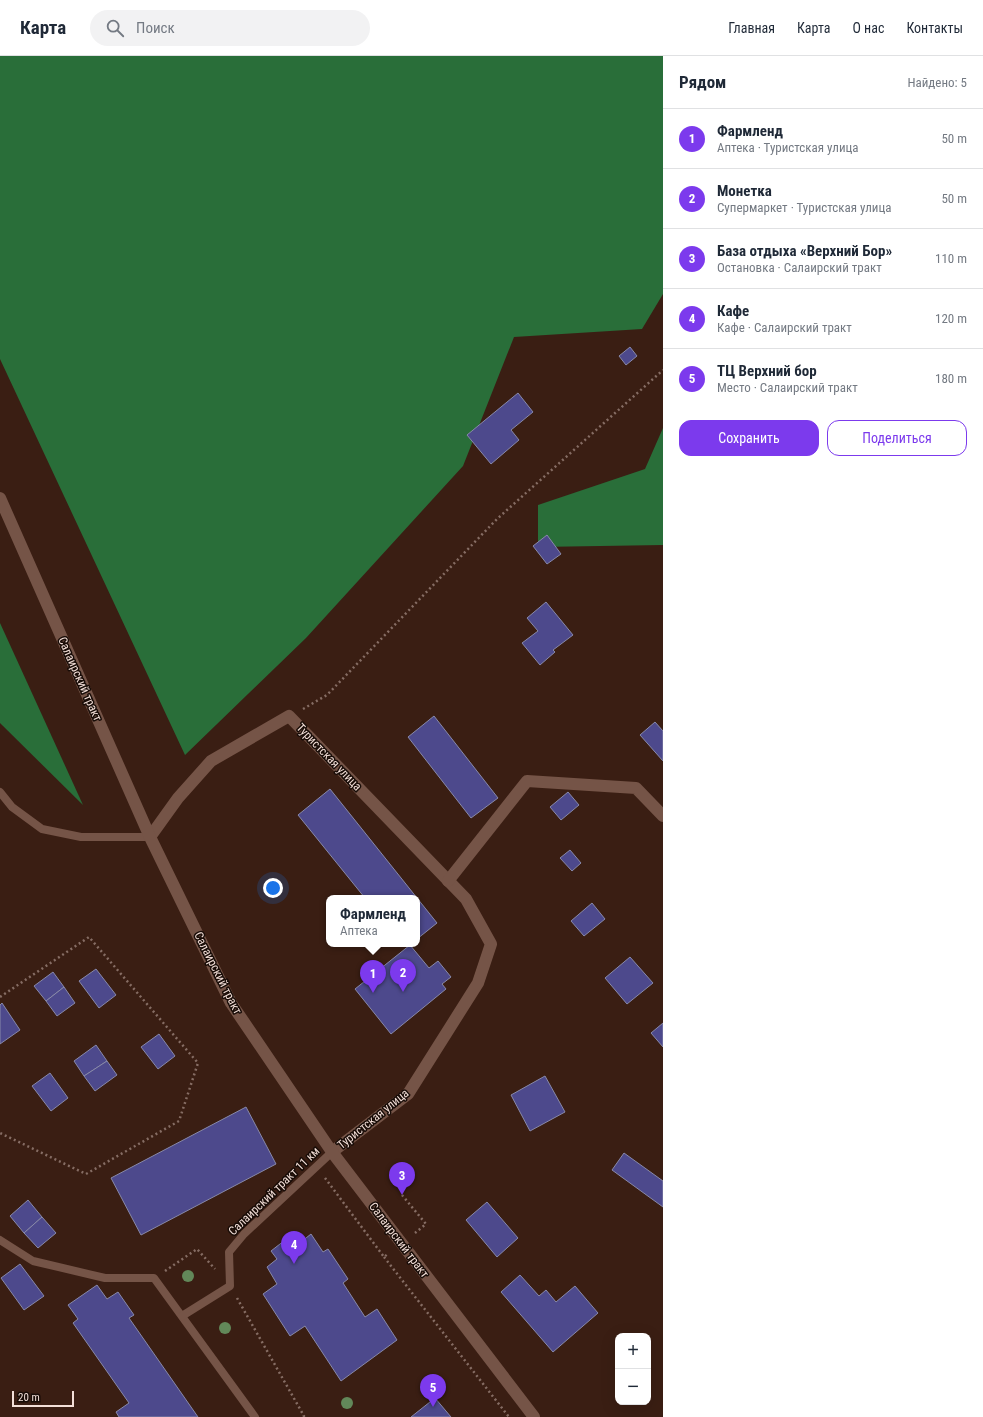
<!DOCTYPE html>
<html lang="ru">
<head>
<meta charset="utf-8">
<style>
	:root { --surface:#fff; --page:#f2f2f3; --text:#1f2937; --muted:#747a83; --line:#e0e1e3; --accent:#7c3aed }
	body { margin:0; font-family:"Roboto Condensed",sans-serif; background:var(--page); color:var(--text) }
	.controls { position:absolute; right:12px; bottom:12px; display:grid; overflow:hidden; border-radius:8px; box-shadow:0 4px 16px #0002 }
	.controls button { width:36px; height:36px; display:grid; place-items:center; padding:0; border:0; border-bottom:1px solid var(--line); background:var(--surface); color:var(--text); font:20px sans-serif }
	.scale { position:absolute; left:12px; bottom:10px; width:62px; box-sizing:border-box; padding-left:4px; border:2px solid #f3dfd8; border-top:0; font-size:11px; line-height:14px; white-space:nowrap; color:#f3dfd8; -webkit-text-stroke:3px #180c07; paint-order:stroke }
	.you { position:absolute; left:273px; top:832px; width:14px; height:14px; margin:-10px; border:3px solid #fff; border-radius:50%; background:#1a73e8; box-shadow:0 0 0 6px #1a73e833 }
	.badge { display:grid; place-items:center; width:26px; height:26px; border-radius:50%; background:var(--accent); color:#fff; font-size:13px; font-weight:700 }
	.pin { position:absolute; translate:-50% -33px; filter:drop-shadow(0 1px 2px #0008) }
	.pin::after { content:''; position:absolute; top:21px; width:14px; height:12px; background:inherit; clip-path:polygon(0 0,100% 0,50% 100%) }
	.popup { position:absolute; left:326px; top:839px; width:94px; height:52px; box-sizing:border-box; display:grid; place-content:center; border-radius:8px; background:var(--surface); filter:drop-shadow(0 1px 3px #0005); font-size:13px; white-space:nowrap; color:var(--muted) }
	.popup b { font-size:15px; color:var(--text) }
	.popup::after { content:''; position:absolute; left:50%; top:100%; margin-left:-8px; border:8px solid transparent; border-top-color:var(--surface) }
	.list { margin:0; padding:0; list-style:none }
	h2 { display:flex; justify-content:space-between; align-items:center; height:52px; margin:0; padding:0 16px; font-size:17px }
	h2 small { font-size:13px; font-weight:400; color:var(--muted) }
	.list li { display:grid; grid-template-columns:26px 1fr auto; gap:12px; align-items:center; box-sizing:border-box; height:60px; padding:0 16px; border-top:1px solid var(--line) }
	.list b { display:block; font-size:15px; white-space:nowrap }
	.list p { margin:0; font-size:13px; white-space:nowrap; color:var(--muted) }
	.list em { font-size:13px; font-style:normal; color:var(--muted) }
	.actions { display:flex; gap:8px; padding:12px 16px }
	.actions a { flex:1; padding:9px 0; border:1px solid var(--accent); border-radius:12px; text-align:center; font-size:14px; color:var(--accent) }
	.actions .main { background:var(--accent); color:#fff }
	.icon { flex:none; width:22px; height:22px; fill:none; stroke:currentColor; stroke-width:2; stroke-linecap:round; stroke-linejoin:round }
	.map { position:relative; flex:none; width:663px; height:1361px; overflow:hidden }
	header { display:flex; align-items:center; gap:24px; box-sizing:border-box; height:56px; padding:0 20px; background:var(--surface); border-bottom:1px solid var(--line) }
	header strong { font-size:19px }
	nav { display:flex; gap:22px; margin-inline-start:auto; font-size:14px }
	.search { width:280px; height:36px; background:var(--page); display:flex; align-items:center; gap:10px; box-sizing:border-box; padding:0 14px; border-radius:22px; color:var(--muted); font-size:15px }
	main { display:flex }
	aside { flex:1; background:var(--surface) }
	.map>svg:first-child { display:block }
</style>
</head>
<body>
<header>
<strong>Карта</strong>
<div class="search"><svg class="icon" aria-label="search" viewBox="0 0 24 24"><circle cx="10" cy="10" r="6"/><path d="M15 15l6 6"/></svg>Поиск</div>
<nav><a>Главная</a><a>Карта</a><a>О нас</a><a>Контакты</a></nav>
</header>
<main>
<div class="map">
<svg width="663" height="1361" viewBox="0 0 663 1361">
	<rect width="100%" height="100%" fill="#3a1e13"/>
	<!-- forest -->
	<g fill="#296e39">
		<path d="M 0,0 L 663,0 L 663,238 L 642,273 L 514,281 L 463,410 L 306,582 L 185,699 L 0,303 Z"/>
		<path d="M 663,372 L 663,489 L 538,491 L 538,449 L 645,413 Z"/>
		<path d="M 0,567 L 83,749 L 0,667 Z"/>
	</g>
	<!-- building -->
	<g fill="#4d498c" stroke="#8889a9">
		<path d="M 630,291 L 637,300 L 626,309 L 619,300 Z"/>
		<path d="M 518,337 L 533,356 L 511,374 L 519,384 L 491,408 L 467,379 Z"/>
		<path d="M 547,479 L 561,498 L 547,508 L 533,490 Z"/>
		<path d="M 546,546 L 573,579 L 553,594 L 555,596 L 540,609 L 522,587 L 538,575 L 527,562 Z"/>
		<path d="M 434,660 L 498,742 L 471,762 L 408,681 Z"/>
		<path d="M 655,666 L 663,675 L 663,705 L 640,679 Z"/>
		<path d="M 330,733 L 437,867 L 417,883 L 417,842 L 365,842 L 298,759 Z"/>
		<path d="M 568,736 L 579,749 L 561,764 L 550,751 Z"/>
		<path d="M 570,794 L 581,807 L 572,815 L 560,802 Z"/>
		<path d="M 592,847 L 605,863 L 584,880 L 571,865 Z"/>
		<path d="M 410,889 L 429,912 L 438,905 L 451,921 L 442,928 L 446,933 L 391,978 L 355,933 Z"/>
		<path d="M 630,901 L 653,927 L 627,948 L 605,922 Z"/>
		<path d="M 96,913 L 116,939 L 99,952 L 79,925 Z"/>
		<path d="M 53,916 L 64,931 L 46,945 L 34,930 Z"/>
		<path d="M 64,931 L 75,947 L 57,960 L 46,945 Z"/>
		<path d="M 2,947 L 20,974 L 0,988 L 0,949 Z"/>
		<path d="M 663,967 L 663,991 L 651,977 Z"/>
		<path d="M 159,978 L 175,1000 L 158,1013 L 141,991 Z"/>
		<path d="M 96,989 L 107,1005 L 84,1020 L 74,1005 Z"/>
		<path d="M 107,1005 L 117,1019 L 95,1035 L 84,1020 Z"/>
		<path d="M 50,1017 L 68,1042 L 51,1055 L 32,1030 Z"/>
		<path d="M 545,1020 L 565,1056 L 530,1075 L 511,1039 Z"/>
		<path d="M 246,1051 L 276,1108 L 141,1179 L 111,1122 Z"/>
		<path d="M 624,1097 L 663,1125 L 663,1151 L 612,1114 Z"/>
		<path d="M 28,1144 L 42,1161 L 24,1177 L 10,1160 Z"/>
		<path d="M 487,1146 L 518,1182 L 497,1201 L 466,1164 Z"/>
		<path d="M 42,1161 L 56,1177 L 38,1192 L 24,1177 Z"/>
		<path d="M 294,1177 L 301,1186 L 311,1178 L 323,1196 L 328,1193 L 348,1223 L 343,1227 L 365,1261 L 377,1253 L 397,1284 L 341,1325 L 305,1270 L 290,1280 L 263,1238 L 277,1228 L 267,1211 L 277,1203 L 271,1195 Z"/>
		<path d="M 20,1208 L 44,1240 L 24,1254 L 1,1222 Z"/>
		<path d="M 520,1219 L 539,1240 L 546,1234 L 556,1246 L 575,1230 L 598,1257 L 553,1296 L 501,1236 Z"/>
		<path d="M 97,1229 L 107,1243 L 118,1236 L 134,1259 L 129,1262 L 198,1361 L 119,1361 L 116,1356 L 129,1347 L 73,1267 L 78,1263 L 68,1249 Z"/>
		<path d="M 435,1342 L 451,1361 L 411,1361 Z"/>
	</g>
	<g fill="none" stroke-linecap="round" stroke-linejoin="round">
		<!-- path -->
		<g stroke="#866d64" stroke-width="2.5" stroke-dasharray="2 3" stroke-linecap="butt">
			<path d="M 303,653 L 327,639 L 497,463 L 663,314"/>
			<path d="M 0,941 L 89,881 L 198,1007 L 179,1065 L 86,1118 L 0,1077"/>
			<path d="M 325,1122 L 384,1201 L 389,1197"/>
			<path d="M 402,1139 L 426,1168 L 415,1177"/>
			<path d="M 384,1201 L 509,1361"/>
			<path d="M 165,1215 L 197,1193 L 215,1213"/>
			<path d="M 237,1242 L 304,1360 L 303,1361"/>
		</g>
		<!-- service -->
		<g stroke="#755447" stroke-width="8">
			<path d="M 0,736 L 12,751 L 42,773 L 81,781 L 150,781"/>
			<path d="M 0,1184 L 33,1205 L 105,1222 L 154,1222 L 255,1361"/>
			<path d="M 182,1260 L 230,1230 L 229,1196 L 244,1178 L 332,1096"/>
		</g>
		<!-- minor -->
		<g stroke="#755447" stroke-width="12">
			<path d="M 150,781 L 178,742 L 211,705 L 289,660 L 466,843 L 491,888 L 478,927 L 408,1038 L 332,1096"/>
			<path d="M 448,825 L 527,725 L 636,732 L 663,760"/>
		</g>
		<!-- tertiary -->
		<path stroke="#755447" stroke-width="12" d="M 0,442 L 150,781 L 231,947 L 332,1096 L 534,1361"/>
	</g>
	<!-- trees -->
	<g fill="#628859">
		<circle cx="188" cy="1220" r="6"/>
		<circle cx="225" cy="1272" r="6"/>
		<circle cx="347" cy="1347" r="6"/>
	</g>
	<g text-anchor="middle" dominant-baseline="central" stroke-width="3" stroke-linejoin="round" paint-order="stroke">
		<!-- street labels -->
		<g font-size="12" fill="#f3dfd8" stroke="#180c07">
			<text transform="translate(80 623) rotate(66)">Салаирский тракт</text>
			<text transform="translate(329 701) rotate(46)">Туристская улица</text>
			<text transform="translate(218 917) rotate(63)">Салаирский тракт</text>
			<text transform="translate(373 1063) rotate(-39)">Туристская улица</text>
			<text transform="translate(274 1135) rotate(-44)">Салаирский тракт 11 км</text>
			<text transform="translate(399 1184) rotate(53)">Салаирский тракт</text>
		</g>
	</g>
</svg>
<div class="controls">
<button>+</button>
<button>−</button>
</div>
<div class="scale">20 m</div>
<div class="you"></div>
<div class="pin badge" style="left:373px;top:937px">1</div>
<div class="popup"><b>Фармленд</b>Аптека</div>
<div class="pin badge" style="left:403px;top:936px">2</div>
<div class="pin badge" style="left:402px;top:1139px">3</div>
<div class="pin badge" style="left:294px;top:1208px">4</div>
<div class="pin badge" style="left:433px;top:1351px">5</div>
</div>
<aside>
<h2>Рядом<small>Найдено: 5</small></h2>
<ul class="list">
<li><span class="badge">1</span><div><b>Фармленд</b><p>Аптека · Туристская улица</p></div><em>50 m</em></li>
<li><span class="badge">2</span><div><b>Монетка</b><p>Супермаркет · Туристская улица</p></div><em>50 m</em></li>
<li><span class="badge">3</span><div><b>База отдыха «Верхний Бор»</b><p>Остановка · Салаирский тракт</p></div><em>110 m</em></li>
<li><span class="badge">4</span><div><b>Кафе</b><p>Кафе · Салаирский тракт</p></div><em>120 m</em></li>
<li><span class="badge">5</span><div><b>ТЦ Верхний бор</b><p>Место · Салаирский тракт</p></div><em>180 m</em></li>
</ul>
<div class="actions"><a class="main">Сохранить</a><a>Поделиться</a></div>
</aside>
</main>
</body>
</html>
